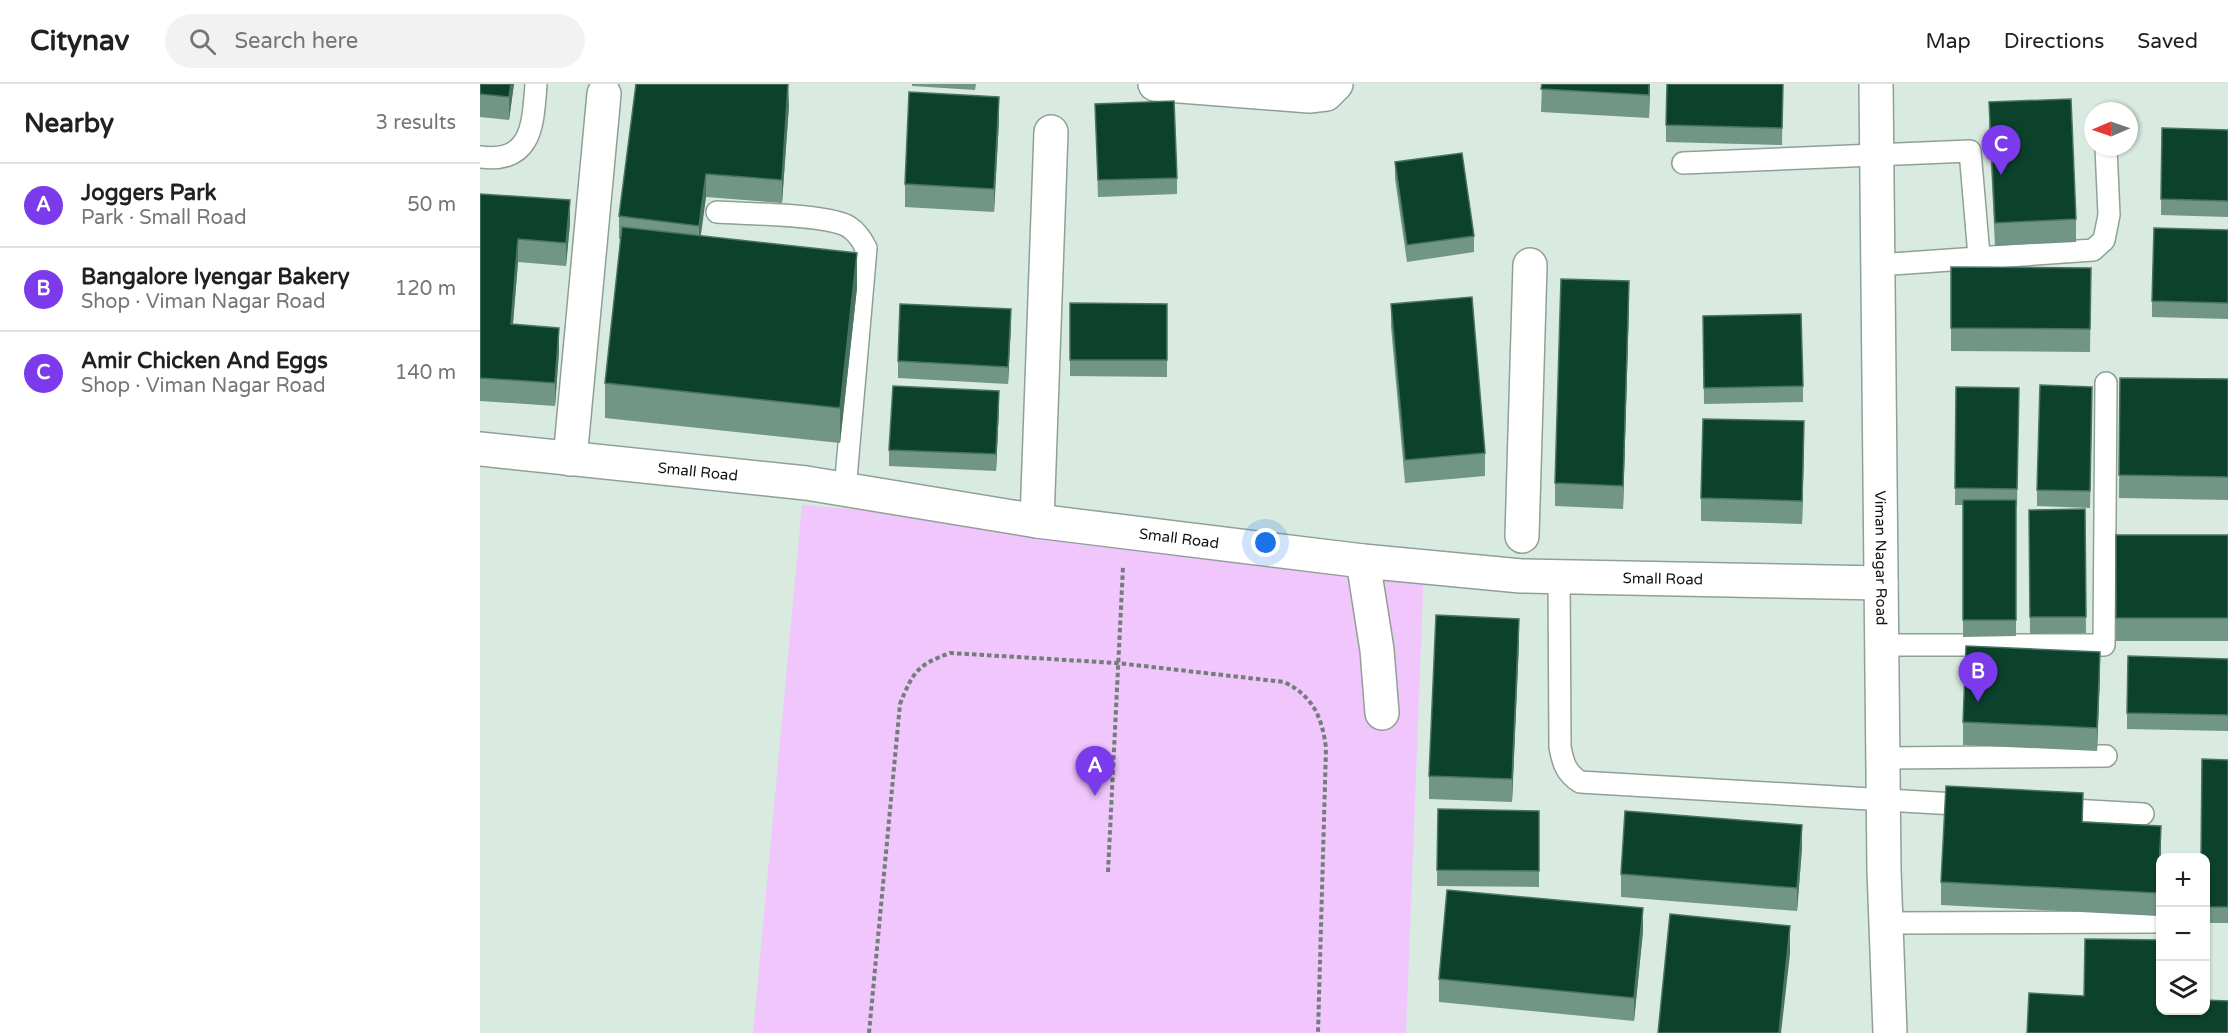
<!DOCTYPE html>
<html lang="en">
<head>
<meta charset="utf-8">
<style>
	:root { --surface:#fff; --page:#f2f2f2; --text:#202124; --muted:#757577; --line:#e0e0e0; --accent:#7c3aed }
	body { margin:0; font-family:"Varela Round",sans-serif; background:var(--page); color:var(--text) }
	.controls { position:absolute; right:18px; bottom:18px; display:grid; overflow:hidden; border-radius:12px; box-shadow:0 2px 4px #0004 }
	.controls button { width:54px; height:54px; display:grid; place-items:center; padding:0; border:0; border-bottom:2px solid var(--line); background:var(--surface); color:var(--text); font:30px sans-serif }
	.compass { position:absolute; left:1604px; top:18px; width:54px; height:54px; border-radius:50%; background:var(--surface); box-shadow:0 2px 4px #0004; rotate:268deg }
	.you { position:absolute; left:786px; top:459px; width:21px; height:21px; margin:-15px; border:4px solid #fff; border-radius:50%; background:#1a73e8; box-shadow:0 0 0 9px #1a73e833 }
	.badge { display:grid; place-items:center; width:39px; height:39px; border-radius:50%; background:var(--accent); color:#fff; font-size:20px; font-weight:700 }
	.pin { position:absolute; translate:-50% -50px; filter:drop-shadow(0 2px 3px #0008) }
	.pin::after { content:''; position:absolute; top:32px; width:21px; height:18px; background:inherit; clip-path:polygon(0 0,100% 0,50% 100%) }
	.list { margin:0; padding:0; list-style:none }
	h2 { display:flex; justify-content:space-between; align-items:center; height:78px; margin:0; padding:0 24px; font-size:26px }
	h2 small { font-size:20px; font-weight:400; color:var(--muted) }
	.list li { display:grid; grid-template-columns:39px 1fr auto; gap:18px; align-items:center; box-sizing:border-box; height:84px; padding:0 24px; border-top:2px solid var(--line) }
	.list b { display:block; font-size:22px; white-space:nowrap }
	.list p { margin:0; font-size:20px; white-space:nowrap; color:var(--muted) }
	.list em { font-size:20px; font-style:normal; color:var(--muted) }
	.icon { flex:none; width:33px; height:33px; fill:none; stroke:currentColor; stroke-width:2; stroke-linecap:round; stroke-linejoin:round }
	.map { position:relative; flex:none; width:1748px; height:949px; overflow:hidden }
	header { display:flex; align-items:center; gap:36px; box-sizing:border-box; height:84px; padding:0 30px; background:var(--surface); border-bottom:2px solid var(--line) }
	header strong { font-size:28px }
	nav { display:flex; gap:33px; margin-inline-start:auto; font-size:21px }
	.search { width:420px; height:54px; background:var(--page); display:flex; align-items:center; gap:15px; box-sizing:border-box; padding:0 21px; border-radius:33px; color:var(--muted); font-size:22px }
	main { display:flex }
	aside { flex:1; background:var(--surface) }
	.map>svg:first-child { display:block }
</style>
</head>
<body>
<header>
<strong>Citynav</strong>
<div class="search"><svg class="icon" aria-label="search" viewBox="0 0 24 24"><circle cx="10" cy="10" r="6"/><path d="M15 15l6 6"/></svg>Search here</div>
<nav><a>Map</a><a>Directions</a><a>Saved</a></nav>
</header>
<main>
<aside>
<h2>Nearby<small>3 results</small></h2>
<ul class="list">
<li><span class="badge">A</span><div><b>Joggers Park</b><p>Park · Small Road</p></div><em>50 m</em></li>
<li><span class="badge">B</span><div><b>Bangalore Iyengar Bakery</b><p>Shop · Viman Nagar Road</p></div><em>120 m</em></li>
<li><span class="badge">C</span><div><b>Amir Chicken And Eggs</b><p>Shop · Viman Nagar Road</p></div><em>140 m</em></li>
</ul>
</aside>
<div class="map">
<svg width="1748" height="949" viewBox="0 0 1748 949">
	<rect width="100%" height="100%" fill="#d9eae0"/>
	<!-- green -->
	<path fill="#f0c6fd" d="M 322,421 L 643,448 L 944,482 L 926,949 L 273,949 Z"/>
	<g fill="none" stroke-linecap="round" stroke-linejoin="round">
		<defs>
			<g id="service">
				<path d="M 0,73 C 53,80 53,39 56,0"/>
				<path d="M 1203,79 L 1490,67 L 1499,172"/>
				<path d="M 237,128 C 265,130 349,130 369,143 C 377,148 382,156 386,164 L 365,406"/>
				<path d="M 1398,181 L 1613,166 L 1624,156 L 1629,131 L 1626,63"/>
				<path d="M 1079,493 L 1080,663 C 1083,679 1086,689 1100,698 L 1492,721"/>
				<path d="M 1402,561 L 1624,561 L 1626,299"/>
				<path d="M 1403,674 L 1626,672"/>
				<path d="M 1574,725 L 1663,730"/>
				<path d="M 1406,839 L 1674,838"/>
			</g>
			<g id="minor">
				<path d="M 675,0 L 829,12 L 846,10 L 856,0"/>
				<path id="s1" d="M 0,365 L 326,399 L 557,437 L 883,477 L 1041,492 L 1401,499"/>
				<path d="M 90,375 L 124,10"/>
				<path d="M 557,437 L 571,48"/>
				<path d="M 1042,452 L 1050,181"/>
				<path d="M 883,477 L 897,566 L 902,629"/>
			</g>
			<g id="tertiary">
				<path id="s2" d="M 1396,0 L 1404,786 L 1410,949"/>
			</g>
		</defs>
		<!-- service casing -->
		<use href="#service" stroke="#90a097" stroke-width="24"/>
		<!-- minor casing -->
		<use href="#minor" stroke="#90a097" stroke-width="36"/>
		<!-- tertiary casing -->
		<use href="#tertiary" stroke="#90a097" stroke-width="36"/>
		<!-- path -->
		<g stroke="#737e78" stroke-width="4" stroke-dasharray="4.5 3" stroke-linecap="butt">
			<path d="M 628,788 L 643,483"/>
			<path d="M 389,949 L 420,620 C 433,588 437,581 470,569 L 637,579 L 804,598 C 833,612 842,633 846,664 L 838,949"/>
		</g>
		<!-- service -->
		<use href="#service" stroke="#fff" stroke-width="21"/>
		<!-- minor -->
		<use href="#minor" stroke="#fff" stroke-width="33"/>
		<!-- tertiary -->
		<use href="#tertiary" stroke="#fff" stroke-width="33"/>
	</g>
	<!-- wall -->
	<g fill="#729686">
		<path d="M 0,0 L 34,0 L 29,36 L 0,33 Z"/>
		<path d="M 432,0 L 496,0 L 495,6 L 432,2 Z"/>
		<path d="M 1062,0 L 1170,0 L 1169,34 L 1061,28 Z"/>
		<path d="M 1303,0 L 1302,61 L 1186,58 L 1186,41 Z"/>
		<path d="M 1509,18 L 1596,135 L 1596,158 L 1515,162 L 1509,41 Z"/>
		<path d="M 615,20 L 697,94 L 697,110 L 618,113 Z"/>
		<path d="M 309,21 L 302,119 L 226,113 L 220,152 L 377,204 L 360,359 L 125,334 L 125,299 L 141,155 L 139,155 L 139,132 Z"/>
		<path d="M 519,36 L 514,128 L 425,123 L 425,100 Z"/>
		<path d="M 1682,44 L 1748,46 L 1748,133 L 1681,131 Z"/>
		<path d="M 915,78 L 994,152 L 994,168 L 927,178 L 915,95 Z"/>
		<path d="M 0,110 L 90,139 L 86,182 L 38,178 L 33,240 L 79,267 L 75,322 L 0,317 Z"/>
		<path d="M 1748,146 L 1748,235 L 1672,233 L 1672,217 Z"/>
		<path d="M 1471,183 L 1611,184 L 1610,268 L 1471,267 Z"/>
		<path d="M 590,219 L 687,220 L 687,293 L 590,292 Z"/>
		<path d="M 911,220 L 1005,369 L 1005,392 L 925,399 L 911,243 Z"/>
		<path d="M 1149,220 L 1143,425 L 1075,422 L 1075,399 Z"/>
		<path d="M 1223,232 L 1323,302 L 1323,318 L 1224,320 Z"/>
		<path d="M 531,241 L 528,300 L 418,294 L 418,277 Z"/>
		<path d="M 1640,294 L 1748,295 L 1748,416 L 1639,414 Z"/>
		<path d="M 1476,303 L 1539,304 L 1537,422 L 1536,422 L 1536,552 L 1483,553 L 1483,421 L 1475,421 Z"/>
		<path d="M 1612,319 L 1610,424 L 1557,422 L 1557,406 Z"/>
		<path d="M 519,323 L 516,387 L 409,382 L 409,366 Z"/>
		<path d="M 1324,360 L 1322,440 L 1221,437 L 1221,414 Z"/>
		<path d="M 1605,425 L 1606,549 L 1550,550 L 1549,426 Z"/>
		<rect x="1636" y="451" width="112" height="106"/>
		<path d="M 1039,558 L 1032,718 L 949,715 L 949,692 Z"/>
		<path d="M 1748,575 L 1748,647 L 1647,645 L 1647,629 Z"/>
		<path d="M 1620,591 L 1617,667 L 1483,661 L 1483,638 Z"/>
		<path d="M 1748,676 L 1748,839 L 1725,839 L 1725,774 Z"/>
		<path d="M 958,725 L 1059,727 L 1059,803 L 957,802 Z"/>
		<path d="M 1603,738 L 1681,765 L 1678,832 L 1461,821 L 1461,798 Z"/>
		<path d="M 1322,764 L 1317,827 L 1141,813 L 1141,790 Z"/>
		<path d="M 1163,847 L 1154,937 L 959,918 L 959,895 Z"/>
	</g>
	<!-- shaded-wall -->
	<g fill="#4a7461">
		<path d="M 31,0 L 34,0 L 29,36 L 29,13 Z"/>
		<path d="M 308,0 L 309,21 L 302,119 L 302,96 Z"/>
		<path d="M 1169,0 L 1170,0 L 1169,34 Z"/>
		<path d="M 519,13 L 519,36 L 514,128 L 514,105 Z"/>
		<path d="M 226,90 L 226,113 L 219,165 L 219,142 Z"/>
		<path d="M 90,116 L 90,139 L 86,182 L 86,159 Z"/>
		<path d="M 38,155 L 38,178 L 31,263 L 31,240 Z"/>
		<path d="M 377,169 L 377,204 L 360,359 L 360,324 Z"/>
		<path d="M 1149,197 L 1149,220 L 1143,425 L 1143,402 Z"/>
		<path d="M 531,225 L 531,241 L 528,300 L 528,283 Z"/>
		<path d="M 79,244 L 79,267 L 75,322 L 75,299 Z"/>
		<path d="M 519,307 L 519,323 L 516,387 L 516,370 Z"/>
		<path d="M 1324,337 L 1324,360 L 1322,440 L 1322,417 Z"/>
		<path d="M 1039,535 L 1039,558 L 1032,718 L 1032,695 Z"/>
		<path d="M 1620,568 L 1620,591 L 1617,667 L 1617,644 Z"/>
		<path d="M 1603,709 L 1603,732 L 1602,761 L 1602,738 Z"/>
		<path d="M 1322,741 L 1322,764 L 1317,827 L 1317,804 Z"/>
		<path d="M 1681,742 L 1681,765 L 1678,832 L 1678,809 Z"/>
		<path d="M 1163,824 L 1163,847 L 1154,937 L 1154,914 Z"/>
		<path d="M 1310,842 L 1310,870 L 1301,949 L 1299,949 Z"/>
	</g>
	<!-- building -->
	<g fill="#0c422b" stroke="#4a7461" stroke-width="1.5">
		<path d="M 0,0 L 31,0 L 29,13 L 0,10 Z"/>
		<path d="M 156,0 L 308,0 L 302,96 L 226,90 L 219,142 L 139,132 Z"/>
		<path d="M 1062,0 L 1169,0 L 1169,11 L 1061,5 Z"/>
		<path d="M 1187,0 L 1303,0 L 1302,44 L 1186,41 Z"/>
		<path d="M 429,8 L 519,13 L 514,105 L 425,100 Z"/>
		<path d="M 1591,15 L 1596,135 L 1515,139 L 1509,18 Z"/>
		<path d="M 694,17 L 697,94 L 618,96 L 615,20 Z"/>
		<path d="M 1682,44 L 1748,46 L 1748,117 L 1681,115 Z"/>
		<path d="M 982,69 L 994,152 L 927,161 L 915,78 Z"/>
		<path d="M 0,110 L 90,116 L 86,159 L 38,155 L 31,240 L 79,244 L 75,299 L 0,294 Z"/>
		<path d="M 142,143 L 377,169 L 360,324 L 125,299 Z"/>
		<path d="M 1674,144 L 1748,146 L 1748,219 L 1672,217 Z"/>
		<path d="M 1471,183 L 1611,184 L 1610,245 L 1471,244 Z"/>
		<path d="M 1081,195 L 1149,197 L 1143,402 L 1075,399 Z"/>
		<path d="M 992,213 L 1005,369 L 925,376 L 911,220 Z"/>
		<path d="M 590,219 L 687,220 L 687,276 L 590,276 Z"/>
		<path d="M 420,220 L 531,225 L 528,283 L 418,277 Z"/>
		<path d="M 1321,230 L 1323,302 L 1224,304 L 1223,232 Z"/>
		<path d="M 1640,294 L 1748,295 L 1748,393 L 1639,391 Z"/>
		<path d="M 1560,301 L 1612,303 L 1610,407 L 1557,406 Z"/>
		<path d="M 413,302 L 519,307 L 516,370 L 409,366 Z"/>
		<path d="M 1476,303 L 1539,304 L 1537,405 L 1475,404 Z"/>
		<path d="M 1223,335 L 1324,337 L 1322,417 L 1221,414 Z"/>
		<rect x="1483" y="416" width="53" height="120"/>
		<path d="M 1605,425 L 1606,533 L 1550,533 L 1549,426 Z"/>
		<rect x="1636" y="451" width="112" height="83"/>
		<path d="M 956,531 L 1039,535 L 1032,695 L 949,692 Z"/>
		<path d="M 1486,562 L 1620,568 L 1617,644 L 1483,638 Z"/>
		<path d="M 1648,572 L 1748,575 L 1748,631 L 1647,629 Z"/>
		<path d="M 1722,675 L 1748,676 L 1748,823 L 1725,823 L 1725,774 L 1721,774 Z"/>
		<path d="M 1466,702 L 1603,709 L 1602,738 L 1681,742 L 1678,809 L 1461,798 Z"/>
		<path d="M 958,725 L 1059,727 L 1059,787 L 957,786 Z"/>
		<path d="M 1145,727 L 1322,741 L 1317,804 L 1141,790 Z"/>
		<path d="M 967,806 L 1163,824 L 1154,914 L 959,895 Z"/>
		<path d="M 1190,830 L 1310,842 L 1299,949 L 1178,949 Z"/>
		<path d="M 1605,855 L 1680,856 L 1680,927 L 1725,927 L 1725,916 L 1748,917 L 1748,949 L 1547,949 L 1549,909 L 1604,912 Z"/>
	</g>
	<g text-anchor="middle" dominant-baseline="central" stroke-width="6" stroke-linejoin="round" paint-order="stroke">
		<!-- street labels -->
		<g font-size="15" fill="#0f1512" stroke="#d9eae0">
			<text stroke="none"><textPath href="#s1" startOffset="219">Small Road</textPath></text>
			<text stroke="none"><textPath href="#s1" startOffset="705">Small Road</textPath></text>
			<text stroke="none"><textPath href="#s2" startOffset="474">Viman Nagar Road</textPath></text>
			<text stroke="none"><textPath href="#s1" startOffset="1191">Small Road</textPath></text>
		</g>
	</g>
</svg>
<div class="controls">
<button>+</button>
<button>−</button>
<button><svg class="icon" aria-label="layers" viewBox="0 0 24 24"><path d="M12 4l9 5-9 5-9-5zM3 14l9 5 9-5"/></svg></button>
</div>
<svg class="compass" viewBox="-18 -18 36 36"><path d="M0-13l5 13h-10z" fill="#e53935"/><path d="M0 13l5-13h-10z" fill="#757577"/></svg>
<div class="you"></div>
<div class="pin badge" style="left:615px;top:712px">A</div>
<div class="pin badge" style="left:1498px;top:618px">B</div>
<div class="pin badge" style="left:1521px;top:91px">C</div>
</div>
</main>
</body>
</html>
